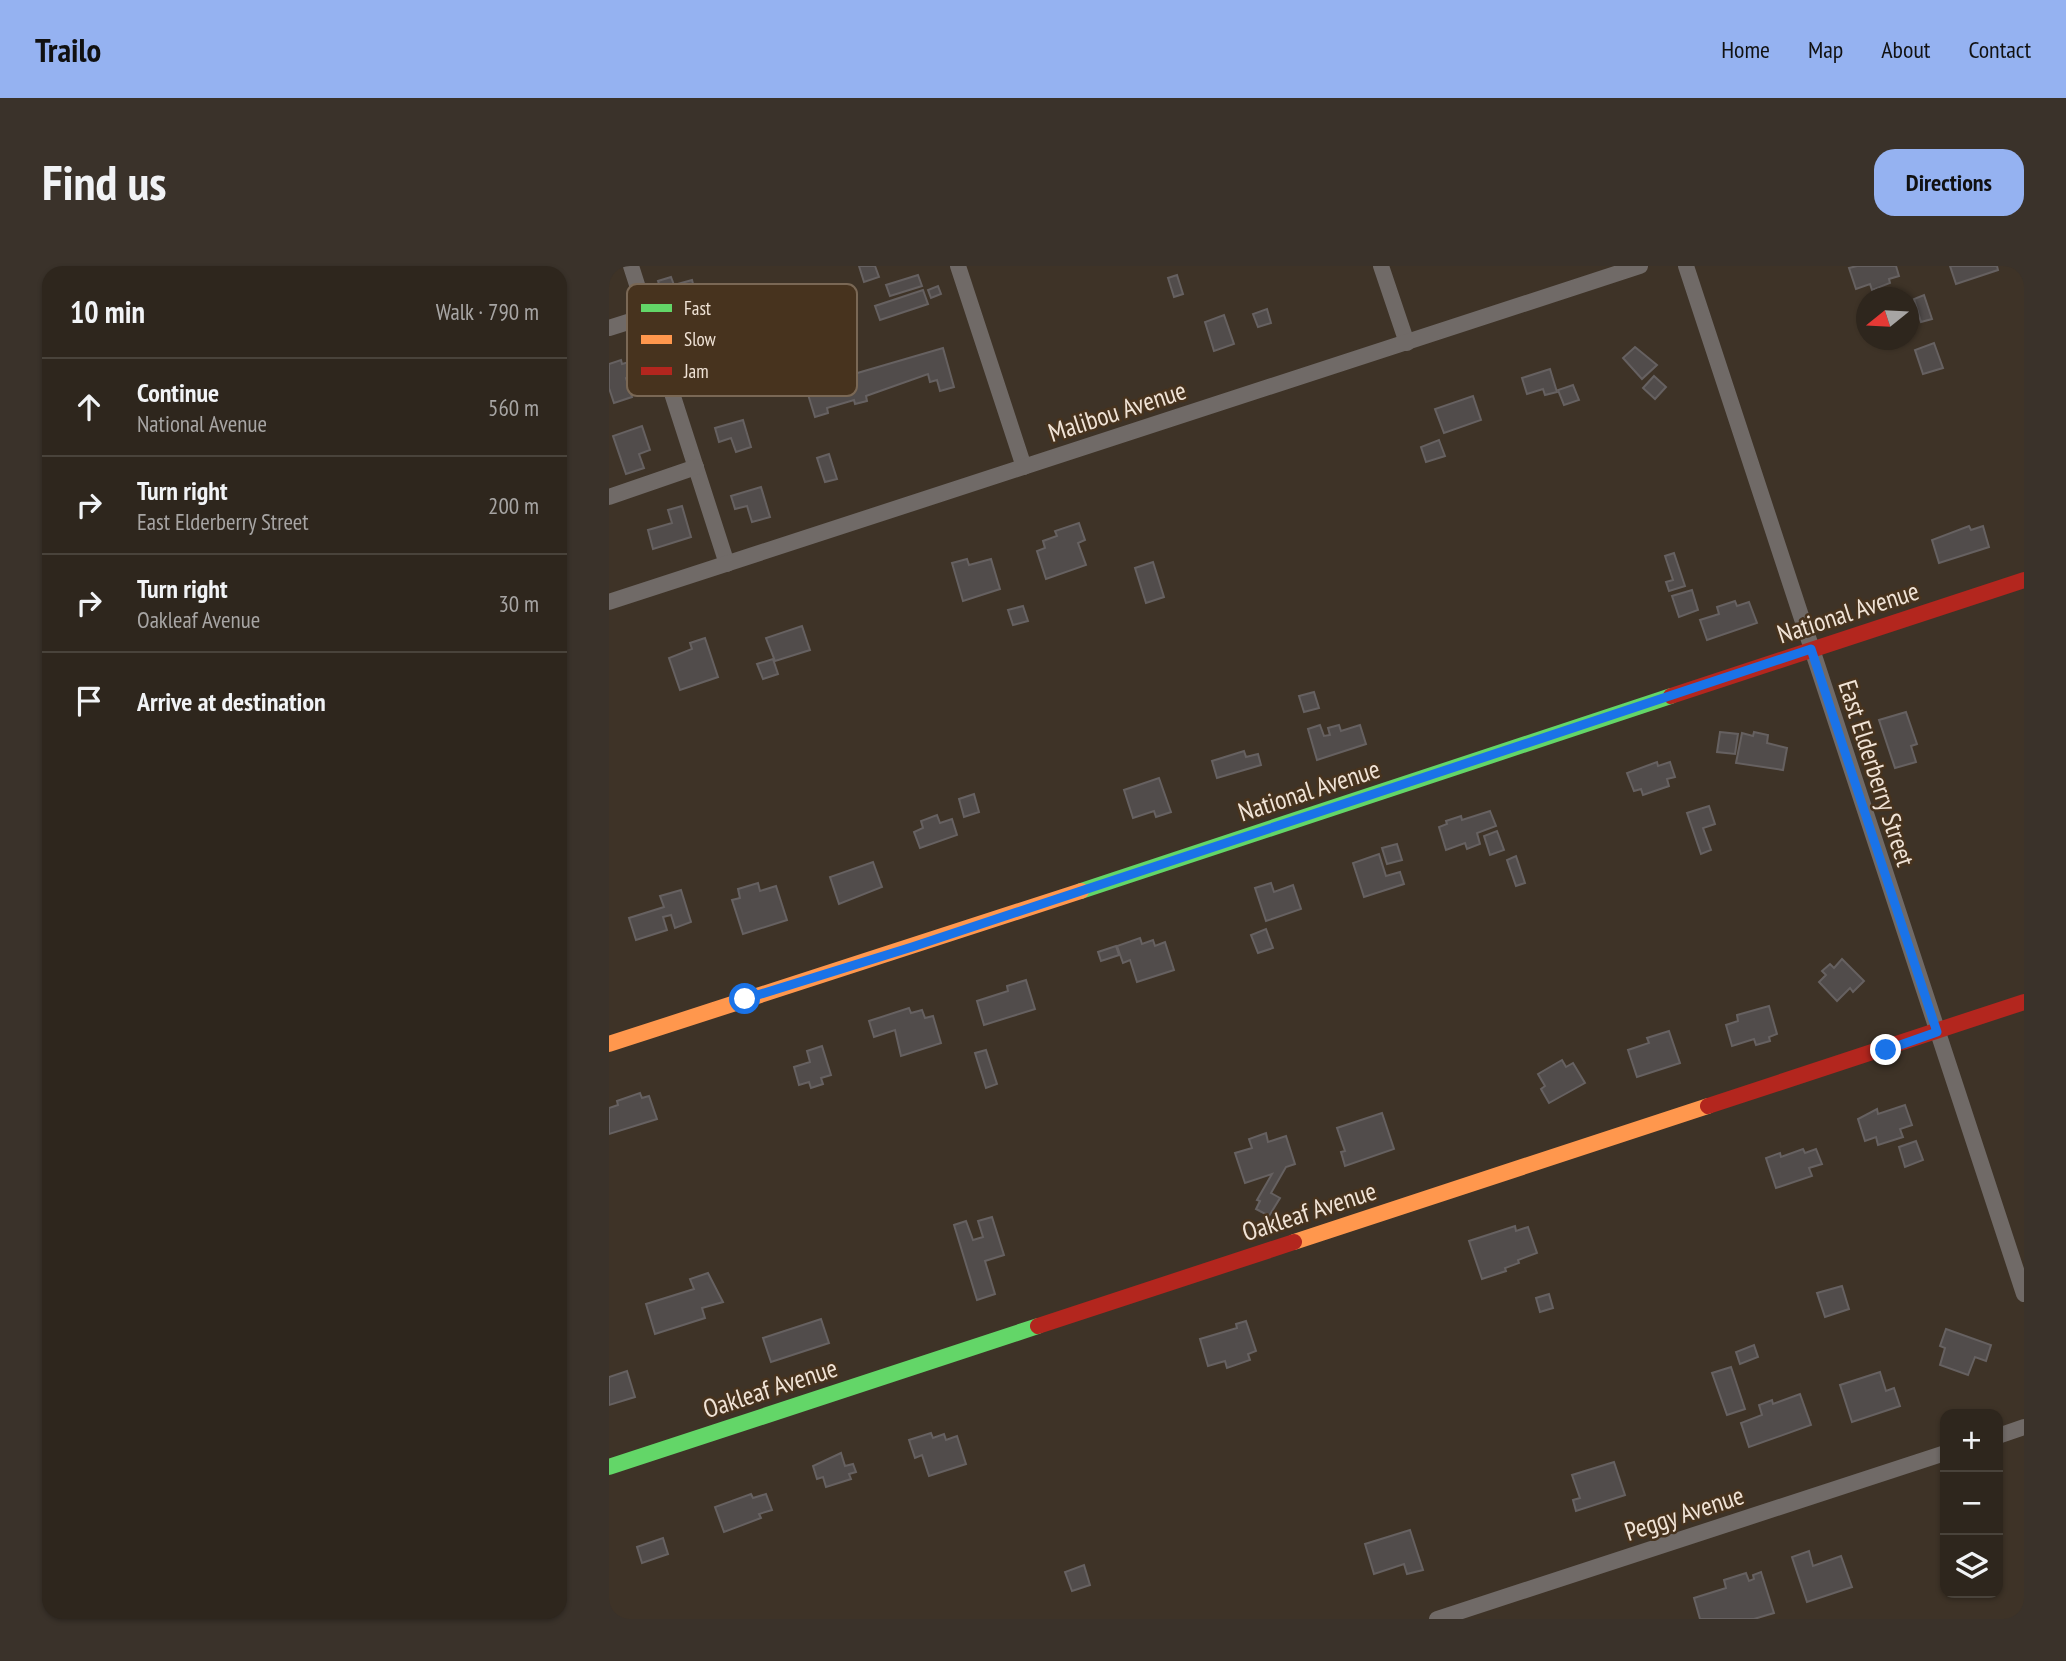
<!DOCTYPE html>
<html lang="en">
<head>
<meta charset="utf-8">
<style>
	:root { --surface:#2e261d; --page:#3a322a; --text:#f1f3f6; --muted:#a7a5a4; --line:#49433b; --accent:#95b2f1 }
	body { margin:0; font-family:"PT Sans Narrow",sans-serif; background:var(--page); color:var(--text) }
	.controls { position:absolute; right:21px; bottom:21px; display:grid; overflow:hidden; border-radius:14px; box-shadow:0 2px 5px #0004 }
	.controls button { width:63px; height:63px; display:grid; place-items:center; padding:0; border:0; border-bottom:2px solid var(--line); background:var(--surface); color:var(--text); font:35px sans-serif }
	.compass { position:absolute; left:1247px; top:21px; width:63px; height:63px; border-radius:50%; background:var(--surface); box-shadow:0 2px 5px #0004; rotate:252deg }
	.stop { position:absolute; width:21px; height:21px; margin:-16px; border:5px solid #1a73e8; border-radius:50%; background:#fff }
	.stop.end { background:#1a73e8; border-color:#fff; box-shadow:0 2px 7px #0008 }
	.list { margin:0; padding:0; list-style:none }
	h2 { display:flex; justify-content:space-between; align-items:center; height:91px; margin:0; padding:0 28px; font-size:30px }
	h2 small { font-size:23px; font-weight:400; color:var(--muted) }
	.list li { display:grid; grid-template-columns:46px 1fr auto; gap:21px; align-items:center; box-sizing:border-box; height:98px; padding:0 28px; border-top:2px solid var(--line) }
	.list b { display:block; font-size:26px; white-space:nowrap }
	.list p { margin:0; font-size:23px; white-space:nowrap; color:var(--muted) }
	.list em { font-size:23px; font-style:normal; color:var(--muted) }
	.icon { flex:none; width:38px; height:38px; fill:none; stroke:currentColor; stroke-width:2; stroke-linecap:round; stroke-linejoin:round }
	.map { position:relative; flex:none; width:1415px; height:1353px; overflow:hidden; border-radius:21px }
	header { display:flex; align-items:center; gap:42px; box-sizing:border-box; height:98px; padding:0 35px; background:var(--accent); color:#111 }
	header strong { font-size:33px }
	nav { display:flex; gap:38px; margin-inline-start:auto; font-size:24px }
	.intro { display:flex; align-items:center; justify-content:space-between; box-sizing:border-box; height:168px; padding:0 42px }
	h1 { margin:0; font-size:49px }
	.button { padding:18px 32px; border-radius:21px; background:var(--accent); color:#111; font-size:24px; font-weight:700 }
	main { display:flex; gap:42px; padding:0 42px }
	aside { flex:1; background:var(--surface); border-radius:21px; box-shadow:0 2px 5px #0004 }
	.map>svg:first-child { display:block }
</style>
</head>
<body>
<header>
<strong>Trailo</strong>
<nav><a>Home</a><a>Map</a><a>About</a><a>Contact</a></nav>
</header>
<div class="intro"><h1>Find us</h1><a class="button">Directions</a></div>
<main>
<aside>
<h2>10 min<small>Walk · 790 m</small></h2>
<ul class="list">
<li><svg class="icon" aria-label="ahead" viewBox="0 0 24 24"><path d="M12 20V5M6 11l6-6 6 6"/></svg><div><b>Continue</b><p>National Avenue</p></div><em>560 m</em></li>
<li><svg class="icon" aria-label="right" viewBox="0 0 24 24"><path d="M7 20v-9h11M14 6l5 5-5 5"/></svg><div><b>Turn right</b><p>East Elderberry Street</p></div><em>200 m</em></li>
<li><svg class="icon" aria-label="right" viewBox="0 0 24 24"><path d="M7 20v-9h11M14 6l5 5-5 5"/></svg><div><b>Turn right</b><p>Oakleaf Avenue</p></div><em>30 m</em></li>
<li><svg class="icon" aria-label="arrive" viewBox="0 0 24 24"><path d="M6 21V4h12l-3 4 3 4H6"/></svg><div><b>Arrive at destination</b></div></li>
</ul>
</aside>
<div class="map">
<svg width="1415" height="1353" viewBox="0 0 1415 1353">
	<rect width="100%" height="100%" fill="#3e3327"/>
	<!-- building -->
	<g fill="#514c4b" stroke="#666161" stroke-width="2">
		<path d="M 250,0 L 266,0 L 270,11 L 255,16 Z"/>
		<path d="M 1248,0 L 1287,0 L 1290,10 L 1280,13 L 1281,17 L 1263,24 L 1261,18 L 1247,23 L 1240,2 Z"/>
		<path d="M 1341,0 L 1388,0 L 1389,4 L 1347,18 Z"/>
		<path d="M 309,9 L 313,20 L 281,30 L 277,19 Z"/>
		<path d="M 568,9 L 574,28 L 565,31 L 559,12 Z"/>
		<path d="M 62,11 L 65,19 L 83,14 L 86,25 L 93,23 L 101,50 L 76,58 L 68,33 L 56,37 L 49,15 Z"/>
		<path d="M 329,20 L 332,28 L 322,32 L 319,24 Z"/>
		<path d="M 314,24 L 319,38 L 271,54 L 266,40 Z"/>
		<path d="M 1315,29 L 1323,53 L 1312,56 L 1305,33 Z"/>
		<path d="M 658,43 L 662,57 L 649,61 L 644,48 Z"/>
		<path d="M 615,49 L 625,78 L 605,85 L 596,56 Z"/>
		<path d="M 1325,77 L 1334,102 L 1314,108 L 1306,84 Z"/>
		<path d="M 1026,81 L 1048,99 L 1033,113 L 1014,92 Z"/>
		<path d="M 334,82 L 345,121 L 331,125 L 328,114 L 321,116 L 319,108 L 257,130 L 258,135 L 246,138 L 245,134 L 218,142 L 219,147 L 206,151 L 197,122 Z"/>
		<path d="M 12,94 L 13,98 L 24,95 L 28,108 L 17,112 L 23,131 L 5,137 L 0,122 L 0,98 Z"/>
		<path d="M 941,103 L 948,126 L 936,129 L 934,123 L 918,128 L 913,112 Z"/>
		<path d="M 1045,110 L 1057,121 L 1046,133 L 1034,122 Z"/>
		<path d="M 964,119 L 970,134 L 955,139 L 949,124 Z"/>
		<path d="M 864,130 L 872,154 L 835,167 L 826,143 Z"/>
		<path d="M 134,154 L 142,181 L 127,186 L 122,172 L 110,176 L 106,162 Z"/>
		<path d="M 33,160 L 41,184 L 30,188 L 35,202 L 17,208 L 4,170 Z"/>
		<path d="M 830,174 L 836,190 L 817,196 L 812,181 Z"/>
		<path d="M 220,188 L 228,213 L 216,216 L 208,192 Z"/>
		<path d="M 152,221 L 161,251 L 143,256 L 138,240 L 126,243 L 122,230 Z"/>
		<path d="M 73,240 L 82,271 L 44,283 L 39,264 L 63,257 L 59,244 Z"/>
		<path d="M 470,257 L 476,274 L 469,277 L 477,299 L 437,313 L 428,285 L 436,282 L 434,275 L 448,270 L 446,265 Z"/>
		<path d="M 1360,260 L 1362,264 L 1374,260 L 1380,281 L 1330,297 L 1323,274 Z"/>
		<path d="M 1065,287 L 1076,320 L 1060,325 L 1057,316 L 1064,314 L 1056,290 Z"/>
		<path d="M 358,293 L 360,299 L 382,293 L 391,323 L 354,335 L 343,297 Z"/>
		<path d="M 544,296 L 555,331 L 537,337 L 526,302 Z"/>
		<path d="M 1083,324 L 1089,344 L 1070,351 L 1063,330 Z"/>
		<path d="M 1126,335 L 1128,340 L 1140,336 L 1148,357 L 1098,374 L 1091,354 L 1110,348 L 1108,341 Z"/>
		<path d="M 414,340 L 419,355 L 404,359 L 399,344 Z"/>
		<path d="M 193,360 L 201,384 L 166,395 L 157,372 Z"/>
		<path d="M 96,372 L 109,411 L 71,424 L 60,392 L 83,383 L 81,377 Z"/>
		<path d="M 164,393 L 169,408 L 154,413 L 148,398 Z"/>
		<path d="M 705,426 L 710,442 L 695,446 L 690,430 Z"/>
		<path d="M 1297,446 L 1308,478 L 1302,480 L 1307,496 L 1286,502 L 1270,454 Z"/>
		<path d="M 711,459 L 715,470 L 721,469 L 719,462 L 730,459 L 732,465 L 751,459 L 757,478 L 708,494 L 699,463 Z"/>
		<path d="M 1111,466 L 1129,468 L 1126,488 L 1108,486 Z"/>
		<path d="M 1145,466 L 1159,469 L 1158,477 L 1178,482 L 1174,504 L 1127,497 L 1133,467 L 1144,470 Z"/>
		<path d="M 635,485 L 637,491 L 649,488 L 652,499 L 608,512 L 603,495 Z"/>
		<path d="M 1048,496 L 1049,500 L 1061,496 L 1066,511 L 1058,513 L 1060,520 L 1034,529 L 1032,523 L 1025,525 L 1018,507 Z"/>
		<path d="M 550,512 L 562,546 L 547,551 L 545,545 L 524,552 L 515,524 Z"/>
		<path d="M 365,528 L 370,546 L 355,551 L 350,533 Z"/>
		<path d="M 1100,540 L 1106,558 L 1094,562 L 1102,584 L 1092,588 L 1078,547 Z"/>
		<path d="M 881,545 L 887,560 L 868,567 L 871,578 L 858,583 L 856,577 L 837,584 L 830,561 L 838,558 L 837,555 L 852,550 L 853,554 Z"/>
		<path d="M 328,549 L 331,557 L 343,553 L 348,569 L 311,582 L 305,566 L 314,562 L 312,555 Z"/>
		<path d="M 888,565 L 895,584 L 881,589 L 875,570 Z"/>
		<path d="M 788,578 L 793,594 L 778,598 L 773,582 Z"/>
		<path d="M 770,588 L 777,610 L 791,606 L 795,618 L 755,631 L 744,597 Z"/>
		<path d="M 907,590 L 916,617 L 907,620 L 898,594 Z"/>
		<path d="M 264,596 L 273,621 L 230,638 L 221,611 Z"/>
		<path d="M 149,617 L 151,625 L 167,620 L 178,654 L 134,668 L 123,634 L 131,632 L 129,623 Z"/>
		<path d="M 662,617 L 665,626 L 684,619 L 692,643 L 657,655 L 646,622 Z"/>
		<path d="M 72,624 L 82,656 L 66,662 L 62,649 L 54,651 L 58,664 L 27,674 L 20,652 L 55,641 L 51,630 Z"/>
		<path d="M 657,663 L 664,682 L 649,687 L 642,669 Z"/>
		<path d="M 531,672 L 533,678 L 544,674 L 546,680 L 556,676 L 565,704 L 528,716 L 521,694 L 514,697 L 508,680 Z"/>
		<path d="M 507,680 L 510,689 L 492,695 L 489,686 Z"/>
		<path d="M 1233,693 L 1255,715 L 1244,726 L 1241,722 L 1228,735 L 1210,716 L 1217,709 L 1213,705 L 1221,698 L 1225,702 Z"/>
		<path d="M 417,714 L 426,743 L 375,759 L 368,735 L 399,725 L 398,720 Z"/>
		<path d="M 1160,740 L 1168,768 L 1160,771 L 1161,775 L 1147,779 L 1145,773 L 1123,780 L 1117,759 L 1129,755 L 1128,749 Z"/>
		<path d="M 300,742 L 302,747 L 313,744 L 316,752 L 324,750 L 332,777 L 292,790 L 286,764 L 265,771 L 260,755 Z"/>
		<path d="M 1060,765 L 1071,797 L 1028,811 L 1019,784 L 1040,777 L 1038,772 Z"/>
		<path d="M 213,780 L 222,809 L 212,812 L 214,818 L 202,822 L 200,816 L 190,819 L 185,801 L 201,796 L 198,785 Z"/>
		<path d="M 377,784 L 388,818 L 377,822 L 366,787 Z"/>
		<path d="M 953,794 L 957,801 L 964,797 L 976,817 L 940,837 L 932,823 L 936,820 L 929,808 Z"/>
		<path d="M 31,827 L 33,832 L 40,830 L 48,853 L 0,868 L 0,842 L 9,839 L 8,835 Z"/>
		<path d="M 1296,839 L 1303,859 L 1291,863 L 1294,871 L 1269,879 L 1267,871 L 1256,875 L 1249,853 L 1268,843 L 1269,848 Z"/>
		<path d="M 773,847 L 785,883 L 736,900 L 732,886 L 736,885 L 728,862 Z"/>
		<path d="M 657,867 L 659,876 L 677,870 L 686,898 L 677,901 L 662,927 L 671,932 L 660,950 L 647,943 L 651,935 L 648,934 L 663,908 L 636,917 L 626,887 L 643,882 L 640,873 Z"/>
		<path d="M 1307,875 L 1314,894 L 1296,901 L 1290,881 Z"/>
		<path d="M 1194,883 L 1196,887 L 1207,883 L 1213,898 L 1200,902 L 1203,910 L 1167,922 L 1157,892 L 1171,887 L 1172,891 Z"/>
		<path d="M 383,951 L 395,989 L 376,995 L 386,1028 L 368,1034 L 345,959 L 357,955 L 364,974 L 374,971 L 369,955 Z"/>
		<path d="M 906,960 L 907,965 L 919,961 L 928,987 L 909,994 L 910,997 L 896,1002 L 897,1005 L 873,1013 L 860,975 Z"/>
		<path d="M 99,1007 L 114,1036 L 93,1042 L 96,1052 L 46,1068 L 37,1038 L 85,1023 L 81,1013 Z"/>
		<path d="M 1233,1020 L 1240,1043 L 1216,1051 L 1208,1027 Z"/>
		<path d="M 940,1028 L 944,1042 L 931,1046 L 927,1032 Z"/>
		<path d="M 212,1053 L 220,1077 L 162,1096 L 154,1072 Z"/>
		<path d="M 637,1055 L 647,1085 L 639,1088 L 641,1094 L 618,1102 L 616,1095 L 599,1100 L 591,1073 L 628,1062 L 627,1058 Z"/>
		<path d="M 1337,1063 L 1382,1079 L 1377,1095 L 1366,1091 L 1359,1109 L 1331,1099 L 1336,1082 L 1331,1080 Z"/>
		<path d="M 1145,1079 L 1149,1091 L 1131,1098 L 1127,1086 Z"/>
		<path d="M 1122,1101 L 1136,1143 L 1118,1149 L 1103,1107 Z"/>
		<path d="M 18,1105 L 26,1131 L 0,1139 L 0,1111 Z"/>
		<path d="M 1271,1106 L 1277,1125 L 1285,1122 L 1291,1140 L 1243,1156 L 1231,1119 Z"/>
		<path d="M 1191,1128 L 1202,1159 L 1140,1181 L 1132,1157 L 1153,1149 L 1150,1139 L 1163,1134 L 1164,1138 Z"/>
		<path d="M 322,1167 L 324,1172 L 335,1168 L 337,1174 L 348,1170 L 357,1198 L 320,1210 L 313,1189 L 306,1192 L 300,1174 Z"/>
		<path d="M 232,1187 L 236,1200 L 244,1198 L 247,1206 L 240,1208 L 242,1213 L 217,1221 L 214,1211 L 208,1213 L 204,1200 Z"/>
		<path d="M 1005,1196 L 1016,1229 L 967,1245 L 964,1234 L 971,1232 L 963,1209 Z"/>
		<path d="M 142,1228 L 144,1232 L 157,1228 L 163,1244 L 150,1248 L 152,1252 L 115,1266 L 106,1241 Z"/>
		<path d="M 801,1264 L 814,1304 L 798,1308 L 795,1298 L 765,1308 L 756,1278 Z"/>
		<path d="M 54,1272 L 59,1288 L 33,1297 L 28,1281 Z"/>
		<path d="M 1200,1285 L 1204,1300 L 1232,1290 L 1243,1321 L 1198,1336 L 1183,1291 Z"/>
		<path d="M 475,1299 L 481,1319 L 463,1325 L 456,1306 Z"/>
		<path d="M 1152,1306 L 1165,1347 L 1145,1353 L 1091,1353 L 1085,1332 L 1117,1322 L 1115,1314 L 1137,1307 L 1140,1315 L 1145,1313 L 1144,1309 Z"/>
	</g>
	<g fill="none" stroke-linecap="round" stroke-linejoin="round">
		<!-- street -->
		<g stroke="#706a67" stroke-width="16">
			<path d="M 22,0 L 118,298"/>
			<path d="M 349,0 L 415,201"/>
			<path d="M 772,0 L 798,77"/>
			<path d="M 1077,0 L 1415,1028"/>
			<path d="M 0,62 L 38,50"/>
			<path d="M 0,231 L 87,201"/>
			<path d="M 0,336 L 1031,0"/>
			<path d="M 1389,1170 L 1415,1161"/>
			<path d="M 828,1353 L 1336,1187"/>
		</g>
		<!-- fast -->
		<g stroke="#63d668" stroke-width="16">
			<path d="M 472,625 L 1062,430"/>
			<path d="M 0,1201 L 429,1060"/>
		</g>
		<!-- slow -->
		<g stroke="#ff974d" stroke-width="16">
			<path d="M 0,778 L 472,625"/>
			<path d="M 685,976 L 1099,840"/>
		</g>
		<!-- jam -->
		<g stroke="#b3261e" stroke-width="16">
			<path d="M 1062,430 L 1415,314"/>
			<path d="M 1099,840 L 1415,736"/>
			<path d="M 429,1060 L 685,976"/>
		</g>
	</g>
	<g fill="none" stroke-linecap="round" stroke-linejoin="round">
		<!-- route -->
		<path stroke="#1a73e8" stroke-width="9" d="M 136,733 L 303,681 L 1202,383 L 1328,766 L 1277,784"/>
	</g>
	<g text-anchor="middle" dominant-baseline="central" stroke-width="5" stroke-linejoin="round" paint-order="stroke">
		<!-- street labels -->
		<g font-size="26" fill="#f0e3d6" stroke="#47331e">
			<text transform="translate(508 145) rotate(-18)">Malibou Avenue</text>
			<text transform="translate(1239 346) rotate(-18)">National Avenue</text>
			<text transform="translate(1268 507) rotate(72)">East Elderberry Street</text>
			<text transform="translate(700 524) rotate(-18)">National Avenue</text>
			<text transform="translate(700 945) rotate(-18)">Oakleaf Avenue</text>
			<text transform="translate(161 1122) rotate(-18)">Oakleaf Avenue</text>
			<text transform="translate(1075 1247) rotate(-18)">Peggy Avenue</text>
		</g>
	</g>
	<!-- legend -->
	<rect x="18" y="18" width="230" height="112" rx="10" fill="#47331e" stroke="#7a6855" stroke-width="2"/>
	<rect x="32" y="38" width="31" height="8" fill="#63d668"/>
	<rect x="32" y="69" width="31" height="9" fill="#ff974d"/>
	<rect x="32" y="101" width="31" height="8" fill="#b3261e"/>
	<g font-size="19" fill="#f0e3d6">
		<text x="75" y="49">Fast</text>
		<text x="75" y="80">Slow</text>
		<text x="75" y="112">Jam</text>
	</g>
</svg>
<div class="controls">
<button>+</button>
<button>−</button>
<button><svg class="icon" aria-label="layers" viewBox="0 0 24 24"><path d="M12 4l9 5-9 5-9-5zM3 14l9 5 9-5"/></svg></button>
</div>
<svg class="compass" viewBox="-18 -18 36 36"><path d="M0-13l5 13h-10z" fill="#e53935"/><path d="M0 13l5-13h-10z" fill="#a7a5a4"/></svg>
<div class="stop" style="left:136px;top:733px"></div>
<div class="stop end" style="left:1277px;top:784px"></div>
</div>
</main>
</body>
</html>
